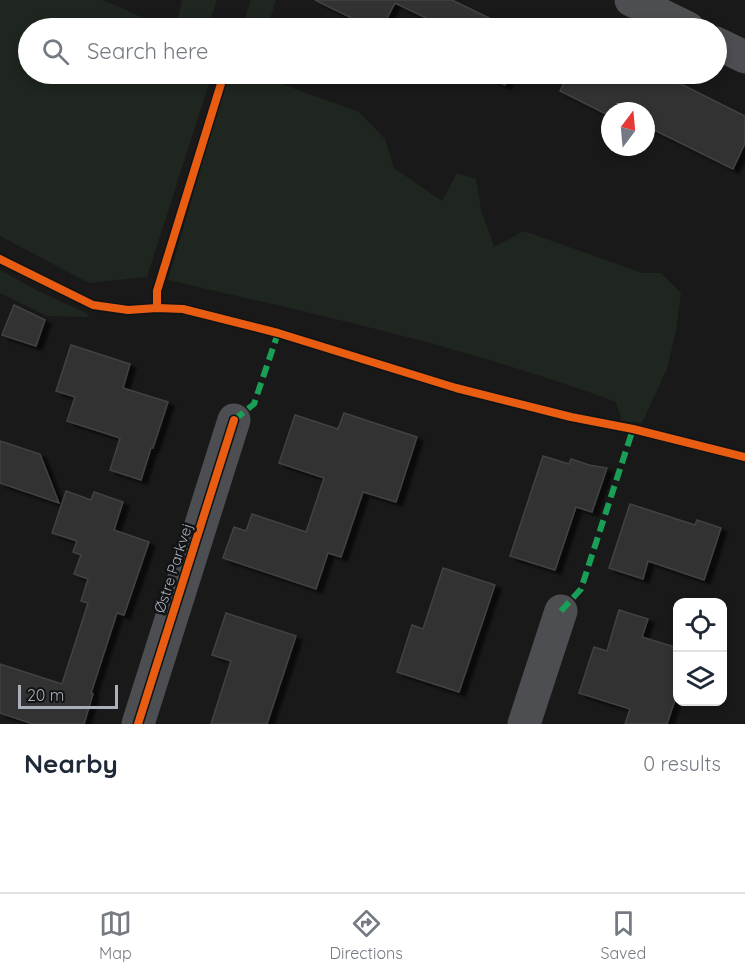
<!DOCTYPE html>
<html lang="en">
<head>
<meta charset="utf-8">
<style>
	:root { --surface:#fff; --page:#f2f2f3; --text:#1f2937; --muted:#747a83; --line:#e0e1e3; --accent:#777b82 }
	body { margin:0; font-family:Quicksand,sans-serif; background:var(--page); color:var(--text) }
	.controls { position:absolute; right:18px; bottom:18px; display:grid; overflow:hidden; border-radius:12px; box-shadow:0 3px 9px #0003 }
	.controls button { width:54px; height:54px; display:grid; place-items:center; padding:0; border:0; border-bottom:2px solid var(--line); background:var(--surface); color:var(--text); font:30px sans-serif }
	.compass { position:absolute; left:601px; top:102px; width:54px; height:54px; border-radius:50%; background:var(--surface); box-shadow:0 3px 9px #0003; rotate:16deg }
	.scale { position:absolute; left:18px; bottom:15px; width:100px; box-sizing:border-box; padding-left:6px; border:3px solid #a9b0ba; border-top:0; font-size:16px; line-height:21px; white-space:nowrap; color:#a9b0ba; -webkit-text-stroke:4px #121315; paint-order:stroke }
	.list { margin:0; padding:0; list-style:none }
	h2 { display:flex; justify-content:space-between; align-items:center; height:78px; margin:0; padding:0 24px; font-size:26px }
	h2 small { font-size:20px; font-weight:400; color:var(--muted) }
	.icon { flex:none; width:33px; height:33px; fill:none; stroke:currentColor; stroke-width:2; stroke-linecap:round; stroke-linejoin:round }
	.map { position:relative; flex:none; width:745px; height:724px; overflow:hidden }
	.search { position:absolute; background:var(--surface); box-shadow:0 3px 9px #0003; left:18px; right:18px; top:18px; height:66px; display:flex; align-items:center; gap:15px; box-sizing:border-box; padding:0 21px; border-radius:33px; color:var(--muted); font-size:22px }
	.sheet { height:168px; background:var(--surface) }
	nav { display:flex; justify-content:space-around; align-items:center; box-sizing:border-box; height:84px; border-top:2px solid var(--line); background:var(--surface); font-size:16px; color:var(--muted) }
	nav a { display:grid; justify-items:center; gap:3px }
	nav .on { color:var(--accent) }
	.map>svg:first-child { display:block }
</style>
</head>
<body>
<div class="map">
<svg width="745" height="724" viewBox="0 0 745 724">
	<defs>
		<filter id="shadow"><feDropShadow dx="6" dy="4" stdDeviation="1.5" flood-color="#0009"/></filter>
	</defs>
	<rect width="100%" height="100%" fill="#191919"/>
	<!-- green -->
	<g fill="#1e261f">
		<path d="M 0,0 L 103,0 L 166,28 L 28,28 L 28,74 L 212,74 L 147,277 L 89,283 L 0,236 Z"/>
		<path d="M 182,0 L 217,0 L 208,26 L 210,28 L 171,28 L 178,17 Z"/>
		<path d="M 251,0 L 276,0 L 267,28 L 242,28 Z"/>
		<path d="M 228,74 L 254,74 L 359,112 L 385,139 L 394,168 L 442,201 L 457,173 L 476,179 L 481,209 L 494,247 L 524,231 L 642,273 L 661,273 L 681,293 L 676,331 L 667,369 L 642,423 L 622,421 L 616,402 C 471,348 319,315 168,280 Z"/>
		<path d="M 0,270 L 38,291 L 86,313 L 90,317 L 47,316 L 0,293 Z"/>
	</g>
	<!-- building -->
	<g fill="#313233" stroke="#414245" stroke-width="1.5" filter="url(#shadow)">
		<path d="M 315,0 L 452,0 L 510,28 L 442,28 L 443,26 L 395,3 L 382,28 L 372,28 Z"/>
		<path d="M 481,74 L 510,74 L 505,85 Z"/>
		<path d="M 569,74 L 661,74 L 745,116 L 745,143 L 733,169 L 646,126 L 646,111 L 615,111 L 610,109 L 610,116 L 560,91 Z"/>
		<path d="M 14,305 L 45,320 L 36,346 L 2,335 Z"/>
		<path d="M 71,345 L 130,364 L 123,388 L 168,402 L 153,448 L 151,448 L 141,480 L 110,470 L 120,438 L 67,421 L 75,397 L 56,391 Z"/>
		<path d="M 344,413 L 417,437 L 396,502 L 363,492 L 341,557 L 328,553 L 316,589 L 223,558 L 234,527 L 246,531 L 252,514 L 306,532 L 324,478 L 279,463 L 295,415 L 338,429 Z"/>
		<path d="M 0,441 L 40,454 L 59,503 L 0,483 Z"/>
		<path d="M 543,456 L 569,464 L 571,459 L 589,465 L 607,468 L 592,512 L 576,507 L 555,570 L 510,556 Z"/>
		<path d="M 66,491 L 91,500 L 94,492 L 123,502 L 114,530 L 149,542 L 124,615 L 117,613 L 91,693 L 93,694 L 84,724 L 33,724 L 0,713 L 0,664 L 62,684 L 88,603 L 81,601 L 88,579 L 74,574 L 81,555 L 73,552 L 77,541 L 52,533 Z"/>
		<path d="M 630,504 L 695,525 L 697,520 L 721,528 L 704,580 L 648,561 L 643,579 L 609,568 Z"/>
		<path d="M 443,568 L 495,585 L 459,692 L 397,672 L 412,625 L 423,629 Z"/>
		<path d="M 619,610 L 648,619 L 642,637 L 678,648 L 678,691 L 667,724 L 625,724 L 630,709 L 579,693 L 594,647 L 607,651 Z"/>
		<path d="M 226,613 L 296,636 L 267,724 L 211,724 L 231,661 L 212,655 Z"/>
	</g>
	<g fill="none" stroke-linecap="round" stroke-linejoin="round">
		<!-- minor -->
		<g stroke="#4c4e52" stroke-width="33">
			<path d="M 631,0 L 688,28"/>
			<path d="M 716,43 L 745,57"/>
			<path d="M 138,724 L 234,420"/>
			<path d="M 524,724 L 561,611"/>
		</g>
		<!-- quiet -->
		<g stroke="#1a9f57" stroke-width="6" stroke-dasharray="12 6" stroke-linecap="butt">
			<path d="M 234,420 L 254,404 L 278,333"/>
			<path d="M 561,611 L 581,589 L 633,429"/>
		</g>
		<defs>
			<g id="cycleway">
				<path d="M 0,259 L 93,305 L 128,310 L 157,308 L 183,309 L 278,333 L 456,388 L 571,417 L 633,429 L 745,457"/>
				<path d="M 157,308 L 157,291 L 224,74"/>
				<path d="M 138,724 L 234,420"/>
			</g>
		</defs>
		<!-- cycleway casing -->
		<use href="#cycleway" stroke="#121315" stroke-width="11"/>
		<!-- cycleway -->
		<use href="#cycleway" stroke="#e95d12" stroke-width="8"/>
	</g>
	<g text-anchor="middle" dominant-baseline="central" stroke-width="5" stroke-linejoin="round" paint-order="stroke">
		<!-- street labels -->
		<g font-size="15" fill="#a9b0ba" stroke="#121315">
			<text transform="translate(173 568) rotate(-72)">Østre Parkvej</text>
		</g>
	</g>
</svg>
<div class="controls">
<button><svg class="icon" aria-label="locate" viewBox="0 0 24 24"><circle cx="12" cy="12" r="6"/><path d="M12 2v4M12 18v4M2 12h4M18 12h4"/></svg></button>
<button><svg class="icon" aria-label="layers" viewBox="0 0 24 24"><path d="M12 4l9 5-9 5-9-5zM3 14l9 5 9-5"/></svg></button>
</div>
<svg class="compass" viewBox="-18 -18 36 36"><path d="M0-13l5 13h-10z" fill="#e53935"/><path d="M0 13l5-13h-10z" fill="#747a83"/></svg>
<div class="scale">20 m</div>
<div class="search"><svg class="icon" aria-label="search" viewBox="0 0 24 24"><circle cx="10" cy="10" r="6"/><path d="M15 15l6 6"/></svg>Search here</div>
</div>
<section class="sheet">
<h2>Nearby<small>0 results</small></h2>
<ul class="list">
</ul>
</section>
<nav>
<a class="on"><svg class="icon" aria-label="map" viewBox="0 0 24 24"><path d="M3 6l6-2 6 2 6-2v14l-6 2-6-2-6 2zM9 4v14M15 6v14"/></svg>Map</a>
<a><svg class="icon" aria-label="directions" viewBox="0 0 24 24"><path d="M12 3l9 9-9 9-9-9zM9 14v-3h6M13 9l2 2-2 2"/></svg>Directions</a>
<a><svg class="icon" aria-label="saved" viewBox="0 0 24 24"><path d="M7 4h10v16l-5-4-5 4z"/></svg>Saved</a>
</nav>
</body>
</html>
